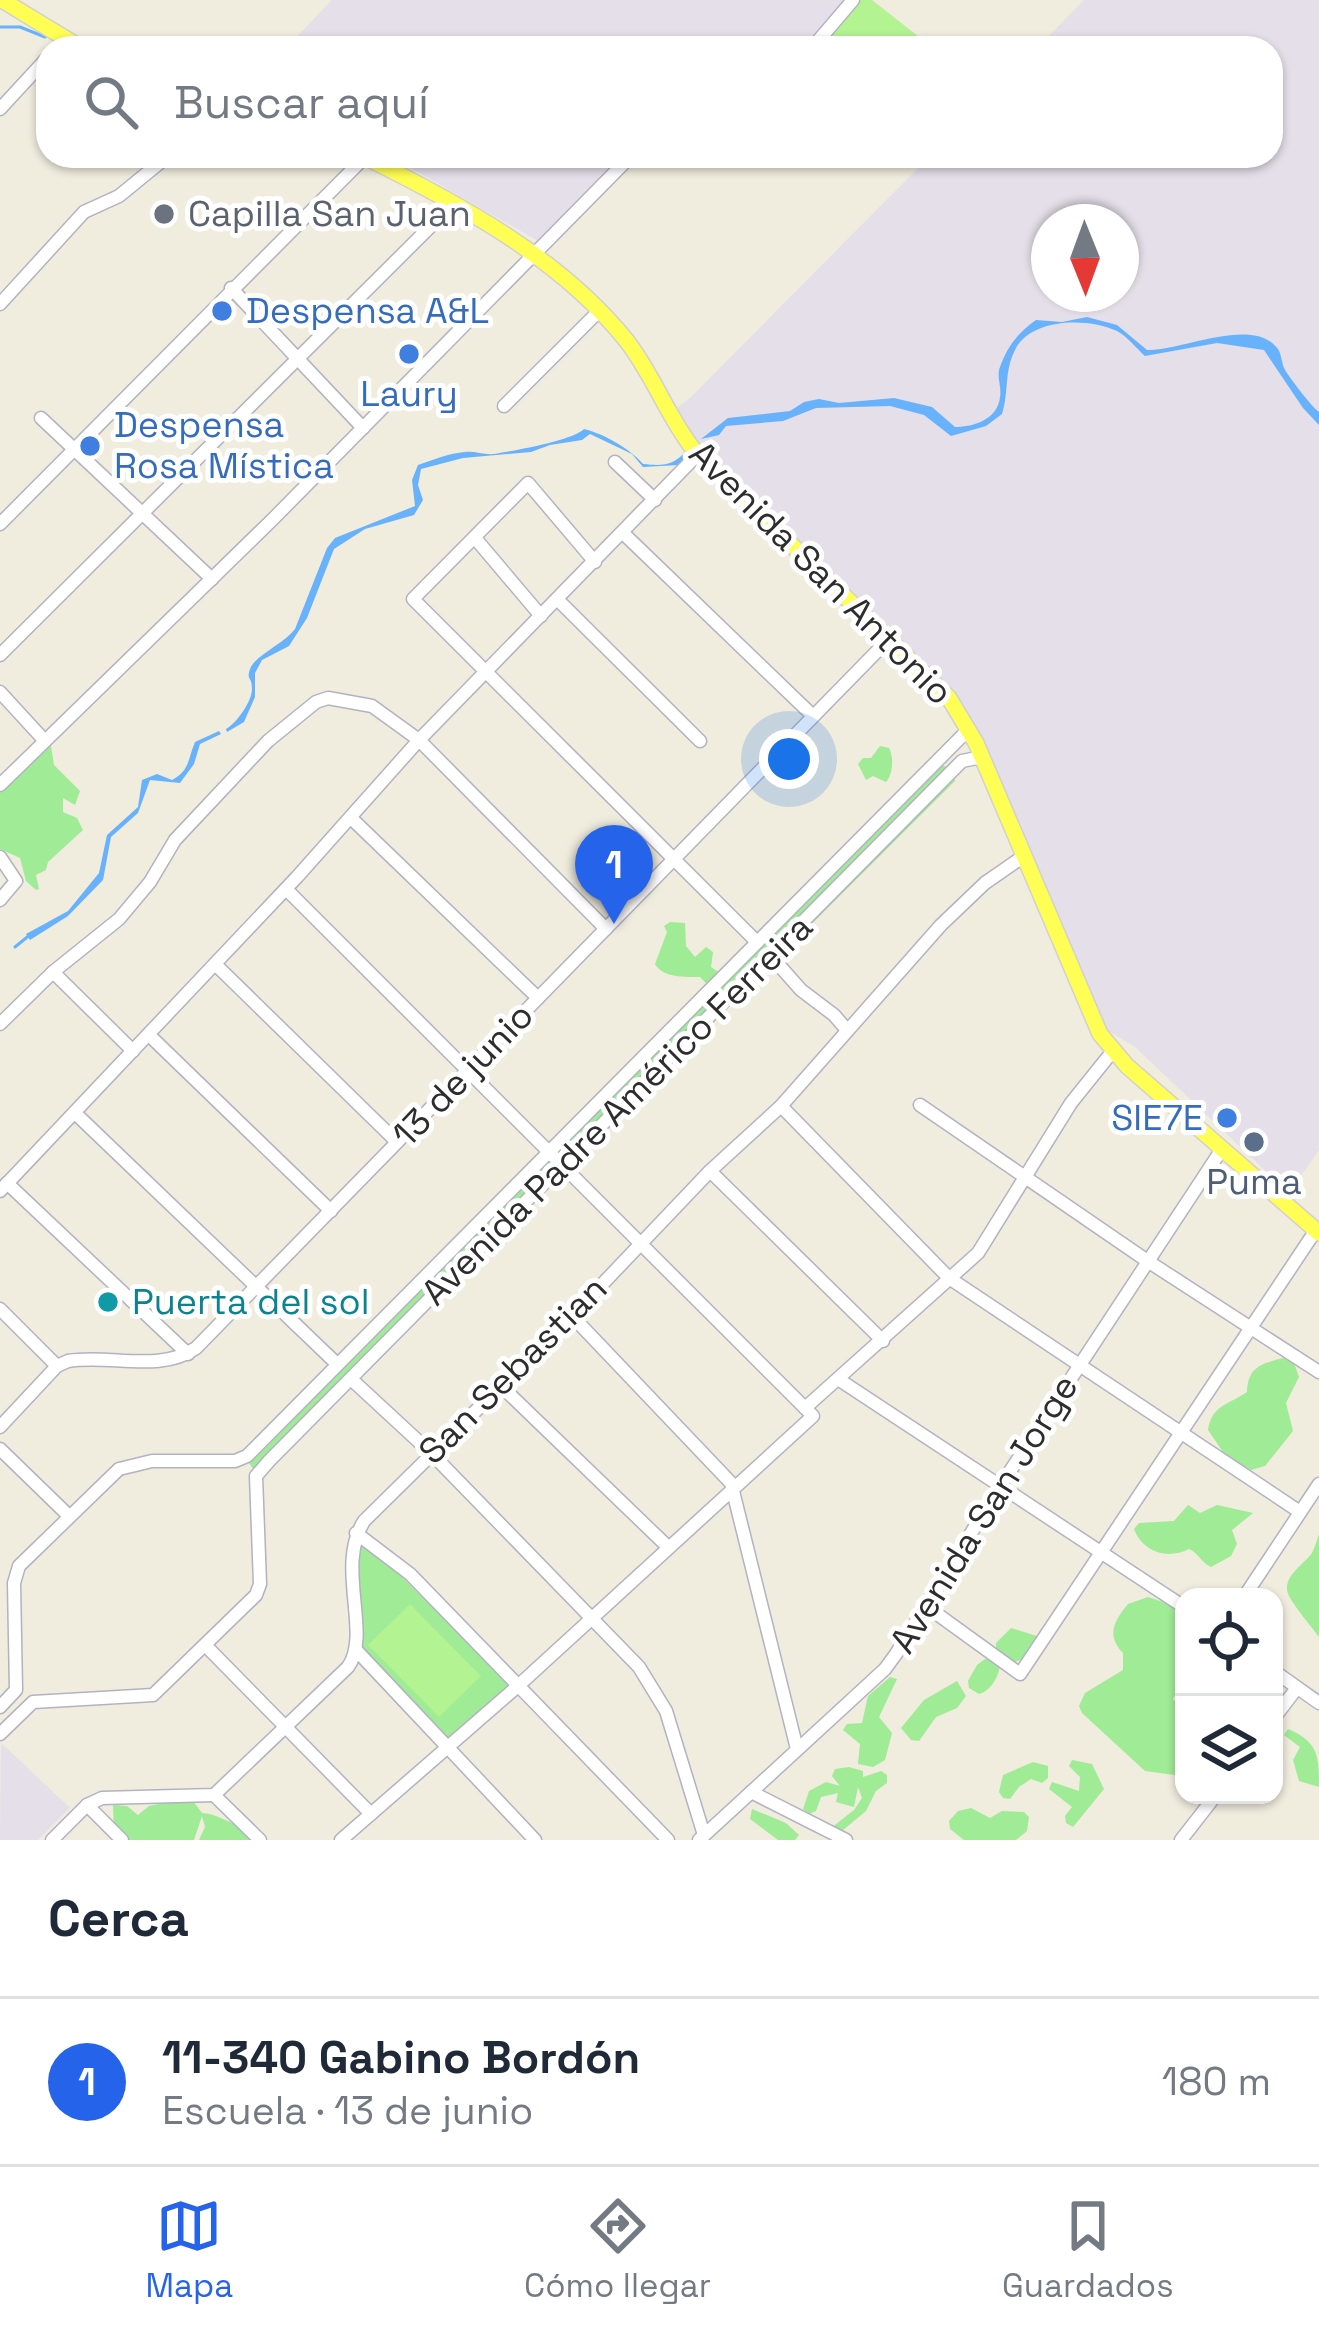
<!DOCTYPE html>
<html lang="es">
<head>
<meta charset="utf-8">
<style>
	:root { --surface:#fff; --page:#f6f6f7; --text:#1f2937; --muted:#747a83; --line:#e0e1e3; --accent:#2563eb }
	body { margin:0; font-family:"Space Grotesk",sans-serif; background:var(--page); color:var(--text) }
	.controls { position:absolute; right:36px; bottom:36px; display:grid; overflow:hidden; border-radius:24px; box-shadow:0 3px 9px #0004 }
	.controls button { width:108px; height:108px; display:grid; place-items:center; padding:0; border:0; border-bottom:3px solid var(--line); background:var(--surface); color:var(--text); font:60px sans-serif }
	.compass { position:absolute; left:1031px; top:204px; width:108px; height:108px; border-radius:50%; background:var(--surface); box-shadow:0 3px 9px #0004; rotate:179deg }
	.you { position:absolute; left:789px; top:759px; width:42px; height:42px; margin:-30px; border:9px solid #fff; border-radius:50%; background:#1a73e8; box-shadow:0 0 0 18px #1a73e833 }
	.badge { display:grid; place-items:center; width:78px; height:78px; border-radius:50%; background:var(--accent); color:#fff; font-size:39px; font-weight:700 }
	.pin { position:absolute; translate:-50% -99px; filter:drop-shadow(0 3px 6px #0008) }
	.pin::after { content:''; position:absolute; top:63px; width:42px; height:36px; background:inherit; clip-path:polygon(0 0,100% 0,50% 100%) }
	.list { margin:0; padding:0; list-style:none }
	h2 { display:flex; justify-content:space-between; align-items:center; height:156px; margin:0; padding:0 48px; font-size:51px }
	h2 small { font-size:39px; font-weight:400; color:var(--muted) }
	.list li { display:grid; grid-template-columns:78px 1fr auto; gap:36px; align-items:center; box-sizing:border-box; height:168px; padding:0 48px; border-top:3px solid var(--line) }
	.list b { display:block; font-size:45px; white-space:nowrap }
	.list p { margin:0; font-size:39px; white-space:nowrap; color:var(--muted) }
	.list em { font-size:39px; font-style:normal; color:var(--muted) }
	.icon { flex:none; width:66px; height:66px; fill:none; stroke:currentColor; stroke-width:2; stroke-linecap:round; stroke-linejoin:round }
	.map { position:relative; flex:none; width:1319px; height:1840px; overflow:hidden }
	.search { position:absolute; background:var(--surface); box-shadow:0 3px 9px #0004; left:36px; right:36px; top:36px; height:132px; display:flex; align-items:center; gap:30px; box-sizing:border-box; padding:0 42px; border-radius:36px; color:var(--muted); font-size:45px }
	.sheet { height:324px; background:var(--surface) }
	nav { display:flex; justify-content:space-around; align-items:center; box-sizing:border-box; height:168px; border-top:3px solid var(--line); background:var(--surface); font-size:33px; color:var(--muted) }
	nav a { display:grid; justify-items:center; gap:6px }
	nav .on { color:var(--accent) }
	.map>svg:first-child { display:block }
</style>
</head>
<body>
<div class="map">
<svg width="1319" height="1840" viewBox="0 0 1319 1840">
	<rect width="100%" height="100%" fill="#f0ecde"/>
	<!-- industrial -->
	<g fill="#e4dfe8" fill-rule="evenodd">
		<path d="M 332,0 L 850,0 L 807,48 L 286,48 Z"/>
		<path d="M 1084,0 L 1319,0 L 1319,1150 L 1289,1193 L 1134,1046 L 1103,1028 L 964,712 L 668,415 L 691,397 L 930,156 L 1271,156 L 1271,48 L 1037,48 ZM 1049,222 L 1121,222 L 1121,294 L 1049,294 Z"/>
		<path d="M 390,156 L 628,156 L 545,245 Z"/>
		<path d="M 1,1743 L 70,1808 L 38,1840 L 0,1840 Z"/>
	</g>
	<!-- green -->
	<g fill="#9feb96">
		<path d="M 50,740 L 54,765 L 80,791 L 75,805 L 63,798 L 63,812 L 77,818 L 83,830 L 48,862 L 46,870 L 36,875 L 39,889 L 36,890 L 26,881 L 20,858 L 0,849 L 0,789 Z"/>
		<path d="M 880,746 L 889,748 C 894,757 893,774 886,782 L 873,776 L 866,780 L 858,764 L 863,758 L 871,758 Z"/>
		<path d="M 938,764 L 953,769 L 955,781 L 572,1163 L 558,1157 L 555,1148 L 709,986 L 700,977 C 685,977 663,978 655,964 L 667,932 L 664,926 L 670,922 L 685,923 L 686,946 L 695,957 L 706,947 L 713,952 L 711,967 L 723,975 Z"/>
		<path d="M 546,1158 L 558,1161 L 254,1470 L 247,1460 Z"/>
		<path d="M 1283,1358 L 1294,1363 L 1299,1377 L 1286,1403 L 1293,1431 L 1265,1466 L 1251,1470 L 1225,1455 L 1208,1430 C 1212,1405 1228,1405 1247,1392 C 1248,1367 1261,1364 1283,1358 Z"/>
		<path d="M 1188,1505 L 1200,1513 L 1217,1505 L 1253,1513 L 1232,1530 L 1237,1544 L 1231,1556 L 1211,1567 C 1201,1563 1199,1553 1189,1549 C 1167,1560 1143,1552 1134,1529 L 1139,1523 L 1174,1521 Z"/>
		<path d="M 1319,1534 L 1319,1637 C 1311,1626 1294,1606 1289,1596 C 1280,1577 1304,1565 1312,1553 C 1315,1547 1317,1540 1319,1534 Z"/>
		<path d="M 360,1544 L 389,1564 L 510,1685 L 445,1740 L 362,1648 L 357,1566 Z"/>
		<path d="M 1148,1597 L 1184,1609 L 1184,1677 L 1173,1699 L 1184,1713 L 1182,1776 L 1145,1771 L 1082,1713 L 1079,1706 L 1085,1693 L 1123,1670 L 1123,1653 C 1106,1635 1114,1621 1128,1604 Z"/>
		<path d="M 1011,1628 L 1037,1636 L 1027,1657 L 1013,1663 L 996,1650 L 996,1643 Z"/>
		<path d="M 992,1654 L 1000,1663 C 1000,1675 991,1691 979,1694 L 969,1688 L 968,1681 L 977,1665 Z"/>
		<path d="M 890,1677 L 897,1679 L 879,1717 L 892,1733 L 885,1760 L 873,1767 L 858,1764 L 860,1744 L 843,1730 L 847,1724 L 862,1723 L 868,1696 Z"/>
		<path d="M 957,1681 L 966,1696 L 957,1708 L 936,1717 L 919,1741 L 911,1740 L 901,1728 L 924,1700 Z"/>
		<path d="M 1288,1729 C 1319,1742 1319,1757 1319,1787 L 1299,1781 L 1293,1760 L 1300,1747 L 1284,1735 Z"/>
		<path d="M 1072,1760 L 1092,1764 L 1104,1789 L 1073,1827 L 1066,1823 L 1065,1816 L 1072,1807 L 1049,1789 L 1052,1782 L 1079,1791 L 1080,1777 L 1069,1766 Z"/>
		<path d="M 1033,1762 L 1048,1766 L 1048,1778 L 1042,1783 L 1031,1779 L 1019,1787 L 1010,1799 L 1003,1798 L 999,1792 L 1003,1775 Z"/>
		<path d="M 849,1767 L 863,1771 L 863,1777 L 881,1771 L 887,1775 L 887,1783 L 876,1791 L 866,1811 L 837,1835 L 831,1828 L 854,1810 L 862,1798 L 858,1787 L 854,1807 L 836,1802 L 838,1793 L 821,1797 L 816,1811 L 809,1814 L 803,1809 L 809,1791 L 826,1782 L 840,1786 L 832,1776 L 835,1769 Z"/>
		<path d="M 179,1800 L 193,1801 L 202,1813 C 219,1814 226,1823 242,1825 L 251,1840 L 199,1840 L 205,1827 L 202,1816 L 194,1840 L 120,1840 L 114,1833 L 113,1805 L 127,1806 L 138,1815 L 149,1806 Z"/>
		<path d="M 971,1808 L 990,1818 L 1002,1811 L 1024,1812 L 1029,1817 L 1027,1831 L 1016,1840 L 964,1840 L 950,1829 L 949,1821 L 958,1811 Z"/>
		<path d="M 752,1809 L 786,1823 L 799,1835 L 795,1840 L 778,1840 L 750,1819 Z"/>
	</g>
	<!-- pitch -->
	<g fill="#b3f391">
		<path d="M 860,0 L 872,0 L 933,48 L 822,48 Z"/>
		<path d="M 410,1604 L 481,1676 L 439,1717 L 368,1645 Z"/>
	</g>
	<!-- water -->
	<g fill="#68b2fb">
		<path d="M 1087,317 L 1117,325 L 1147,350 C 1179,352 1253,315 1278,349 C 1281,353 1282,363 1284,368 C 1288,376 1311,406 1319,412 L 1319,425 L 1303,408 L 1264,350 L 1217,343 L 1145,356 C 1136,348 1128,337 1117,331 C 1088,317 1030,318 1015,350 C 1004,371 1009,393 1002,414 L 986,426 L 951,436 L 924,415 L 890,406 L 816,408 L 783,421 L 726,426 L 719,435 L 701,439 L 728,418 L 790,411 L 804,402 L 819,399 L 839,403 L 894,398 L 932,407 L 955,427 C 974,427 998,419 1000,397 C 1002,386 996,377 1000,367 C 1008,345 1018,333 1036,320 L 1062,322 Z"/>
		<path d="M 584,429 C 604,434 629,448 643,464 C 663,466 674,466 688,449 L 690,452 L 679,465 L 643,467 L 632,454 L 590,434 L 582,440 L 550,445 L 531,452 L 463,458 L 421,469 L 418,485 L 423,500 L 414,515 L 365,529 L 334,549 L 307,618 L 289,646 L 262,660 L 255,673 L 255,697 L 244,722 L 227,732 L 226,729 C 237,723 252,701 252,689 C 252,676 246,681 250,669 C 255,655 284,644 295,629 L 327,548 L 335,538 L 415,506 L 412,480 L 418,465 C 433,460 449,453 465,452 C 475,451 484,455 494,454 C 513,451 574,440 584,429 Z"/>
		<path d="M 219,731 L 221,734 L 200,744 L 194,764 L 180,783 L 150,780 L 138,813 L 111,837 L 103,880 L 68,916 L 30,940 L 26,934 L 68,911 L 99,873 L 107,835 L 138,807 L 142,780 L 157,774 L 172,780 C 190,771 188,758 195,742 Z"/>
	</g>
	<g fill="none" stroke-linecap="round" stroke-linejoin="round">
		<!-- stream -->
		<g stroke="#68b2fb" stroke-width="3">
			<path d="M 0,27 L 20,27 L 45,37 L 48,33"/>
			<path d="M 243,166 L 252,156"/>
			<path d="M 15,947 L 31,934"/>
		</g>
		<defs>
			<g id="minor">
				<path d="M 812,48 L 853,0"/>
				<path d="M 0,109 L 48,57"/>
				<path d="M 231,288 L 363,428"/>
				<path d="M 0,304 L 84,212 L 119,196 L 168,156"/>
				<path d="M 504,406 L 599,311"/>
				<path d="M 41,418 L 212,579"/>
				<path d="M 615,462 L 655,500"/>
				<path d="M 0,524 L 365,157"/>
				<path d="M 623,533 L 813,716"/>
				<path d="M 475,538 L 541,616"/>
				<path d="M 595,562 L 528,483 L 413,599 L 757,942"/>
				<path d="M 557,599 L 700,741"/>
				<path d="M 0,655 L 453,204"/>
				<path d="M 0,692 L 44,740"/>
				<path d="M 0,785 L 273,519 L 631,156"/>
				<path d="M 351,818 L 538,998"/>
				<path d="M 0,857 L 16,881 L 0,900"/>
				<path d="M 286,889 L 813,1416 L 519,1685 L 341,1840"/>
				<path d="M 770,955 L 801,990 L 834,1015 L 847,1030"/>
				<path d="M 215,964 L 397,1142"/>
				<path d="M 53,972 L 133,1051"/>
				<path d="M 0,1024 L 53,972 L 119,919 L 150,882 L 175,840 L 268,741 L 316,702 L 328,698 L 372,706 L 419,740 L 606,929"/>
				<path d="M 149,1035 L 331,1211"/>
				<path d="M 920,1105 L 1146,1260 L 1319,1372"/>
				<path d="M 781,1106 L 949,1278 L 1300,1512"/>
				<path d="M 75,1113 L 337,1364"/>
				<path d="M 710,1171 L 883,1341"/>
				<path d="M 7,1183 L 188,1354"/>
				<path d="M 0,1191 L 297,877 L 419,740 L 698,454"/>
				<path d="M 0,1309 L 57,1366"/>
				<path d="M 572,1316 L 731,1483 L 797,1749"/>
				<path d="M 351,1379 L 430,1452 L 639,1667 L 666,1711 L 704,1835"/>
				<path d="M 838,1379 L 1184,1607"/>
				<path d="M 501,1386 L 668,1547"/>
				<path d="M 805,1408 L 978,1253 L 1071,1103 L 1112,1052"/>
				<path d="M 0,1427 L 57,1366 L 68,1361 C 110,1354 160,1373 196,1348 L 888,640"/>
				<path d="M 0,1449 L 69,1516"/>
				<path d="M 356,1533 L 410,1574 L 668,1840"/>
				<path d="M 1244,1597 L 1319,1484"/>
				<path d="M 926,1606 L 1020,1674 L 1316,1230"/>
				<path d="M 205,1645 L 371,1814"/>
				<path d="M 356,1650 L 535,1840"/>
				<path d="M 1274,1671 L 1319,1703"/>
				<path d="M 0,1707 L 16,1690 L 14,1583 L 19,1566 L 119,1469 L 152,1461 L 235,1461 L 247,1456 L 969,729"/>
				<path d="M 1274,1718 L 1297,1688"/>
				<path d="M 0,1734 L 33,1702 L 153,1695 L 256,1595 L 260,1584 L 256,1476 L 269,1461 L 962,761 L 982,757"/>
				<path d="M 751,1792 L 846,1840"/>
				<path d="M 214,1795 L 260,1840"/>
				<path d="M 87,1805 L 122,1840"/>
				<path d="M 52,1840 L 87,1805 L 102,1798 L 214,1795 L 348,1667 C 372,1633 335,1567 364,1521 L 572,1316 L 710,1171 L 781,1106 L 941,925 L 985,883 L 1024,856"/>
				<path d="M 699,1840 L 885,1669 L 896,1654 L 1001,1485 L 1222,1149"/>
				<path d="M 1181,1840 L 1216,1795"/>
			</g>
			<g id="major">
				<path d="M 2,0 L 81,48"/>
				<path d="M 363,156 C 458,203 559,257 626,340 C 653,374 667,416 694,450 L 949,698 L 976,743 L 1100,1034 L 1127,1066 L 1319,1233"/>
			</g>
		</defs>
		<!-- minor casing -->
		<use href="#minor" stroke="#b3b2c2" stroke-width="15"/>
		<!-- major casing -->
		<use href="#major" stroke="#d1d1d1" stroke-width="18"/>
		<!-- minor -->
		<use href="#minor" stroke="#fff" stroke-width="12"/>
		<!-- major -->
		<use href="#major" stroke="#fffe54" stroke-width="15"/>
	</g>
	<!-- markers -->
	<circle fill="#6b7280" stroke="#fff" stroke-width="4.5" cx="164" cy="214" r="12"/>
	<g fill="#3f7fe0" stroke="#fff" stroke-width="4.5">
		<circle cx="222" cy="311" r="12"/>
		<circle cx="409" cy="354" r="12"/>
		<circle cx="90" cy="446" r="12"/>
		<circle cx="1227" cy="1118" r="12"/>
	</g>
	<circle fill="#5c6f8a" stroke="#fff" stroke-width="4.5" cx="1254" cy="1142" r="12"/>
	<circle fill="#0f9aa8" stroke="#fff" stroke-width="4.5" cx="108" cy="1302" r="12"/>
	<g text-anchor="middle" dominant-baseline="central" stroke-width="10" stroke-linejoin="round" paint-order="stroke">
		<!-- worship labels -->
		<g font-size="36" fill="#5b616d" stroke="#fff" text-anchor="start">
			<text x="188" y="214">Capilla San Juan</text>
		</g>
		<!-- shop labels -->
		<g font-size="36" fill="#366cbe" stroke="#fff" text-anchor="start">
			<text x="246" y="311">Despensa A&amp;L</text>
			<text x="409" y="394" text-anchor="middle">Laury</text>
			<text x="114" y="425">Despensa<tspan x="114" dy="41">Rosa Mística</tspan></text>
			<text x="1203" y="1118" text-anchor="end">SIE7E</text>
		</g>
		<!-- street labels -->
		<g font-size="36" fill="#2d2d2d" stroke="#fff">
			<text transform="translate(821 573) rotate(45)">Avenida San Antonio</text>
			<text transform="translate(463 1075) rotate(-46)">13 de junio</text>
			<text transform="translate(617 1110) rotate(-45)">Avenida Padre Américo Ferreira</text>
			<text transform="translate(513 1370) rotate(-45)">San Sebastian</text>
			<text transform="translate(984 1514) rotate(-58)">Avenida San Jorge</text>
		</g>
		<!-- service labels -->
		<g font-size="36" fill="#4e5e75" stroke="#fff">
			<text x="1254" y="1182">Puma</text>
		</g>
		<!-- culture labels -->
		<g font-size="36" fill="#0d838f" stroke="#fff" text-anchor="start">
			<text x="132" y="1302">Puerta del sol</text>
		</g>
	</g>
</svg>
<div class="controls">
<button><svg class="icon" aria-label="locate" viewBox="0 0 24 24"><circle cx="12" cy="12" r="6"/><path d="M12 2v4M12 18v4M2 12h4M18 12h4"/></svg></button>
<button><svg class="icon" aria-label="layers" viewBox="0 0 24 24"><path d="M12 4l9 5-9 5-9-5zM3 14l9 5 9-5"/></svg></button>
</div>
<svg class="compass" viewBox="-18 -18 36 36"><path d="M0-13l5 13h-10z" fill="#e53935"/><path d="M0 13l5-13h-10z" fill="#747a83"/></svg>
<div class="you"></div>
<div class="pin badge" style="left:614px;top:924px">1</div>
<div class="search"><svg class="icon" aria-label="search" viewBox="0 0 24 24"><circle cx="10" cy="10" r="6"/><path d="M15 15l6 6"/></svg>Buscar aquí</div>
</div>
<section class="sheet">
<h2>Cerca<small></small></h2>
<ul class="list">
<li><span class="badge">1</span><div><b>11-340 Gabino Bordón</b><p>Escuela · 13 de junio</p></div><em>180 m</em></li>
</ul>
</section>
<nav>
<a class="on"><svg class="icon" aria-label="map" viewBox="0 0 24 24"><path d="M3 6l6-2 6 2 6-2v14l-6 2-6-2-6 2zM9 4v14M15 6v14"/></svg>Mapa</a>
<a><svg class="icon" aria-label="directions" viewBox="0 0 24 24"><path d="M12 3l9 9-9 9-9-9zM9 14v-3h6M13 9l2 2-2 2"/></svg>Cómo llegar</a>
<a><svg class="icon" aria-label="saved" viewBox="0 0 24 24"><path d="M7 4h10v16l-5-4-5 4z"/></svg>Guardados</a>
</nav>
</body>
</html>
